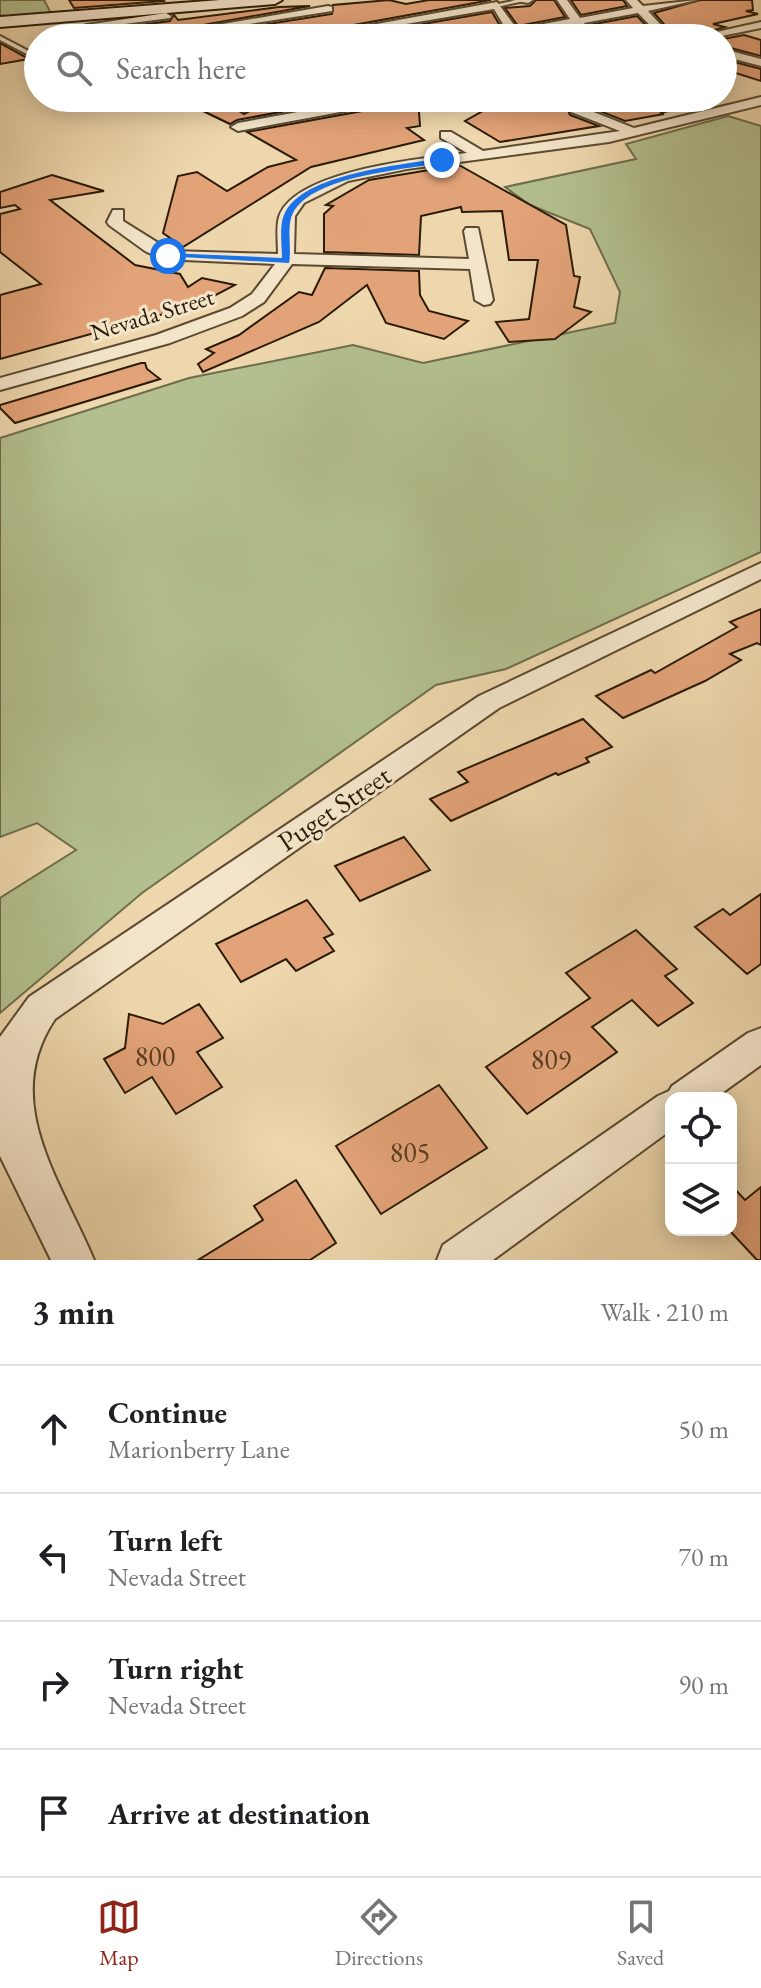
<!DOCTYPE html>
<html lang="en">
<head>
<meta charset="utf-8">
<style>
	:root { --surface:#fff; --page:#f2f2f2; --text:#202124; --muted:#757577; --line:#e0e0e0; --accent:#8f2418 }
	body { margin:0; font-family:"EB Garamond",serif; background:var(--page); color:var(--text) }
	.controls { position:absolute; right:24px; bottom:24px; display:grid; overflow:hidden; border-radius:16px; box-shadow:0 4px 20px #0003 }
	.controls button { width:72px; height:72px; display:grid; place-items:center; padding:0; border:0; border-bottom:2px solid var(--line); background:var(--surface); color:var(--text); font:40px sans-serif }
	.stop { position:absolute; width:24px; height:24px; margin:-18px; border:6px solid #1a73e8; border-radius:50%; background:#fff }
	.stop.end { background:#1a73e8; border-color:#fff; box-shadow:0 2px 8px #0008 }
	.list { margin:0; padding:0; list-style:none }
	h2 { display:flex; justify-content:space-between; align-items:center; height:104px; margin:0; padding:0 32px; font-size:34px }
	h2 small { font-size:26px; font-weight:400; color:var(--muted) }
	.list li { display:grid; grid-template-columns:52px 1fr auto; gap:24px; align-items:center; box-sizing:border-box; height:128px; padding:0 32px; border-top:2px solid var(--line) }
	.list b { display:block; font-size:30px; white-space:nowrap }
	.list p { margin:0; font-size:26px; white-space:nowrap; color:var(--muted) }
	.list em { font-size:26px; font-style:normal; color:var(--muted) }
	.icon { flex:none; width:44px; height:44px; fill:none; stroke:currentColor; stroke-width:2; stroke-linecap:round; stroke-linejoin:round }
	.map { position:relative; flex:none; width:761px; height:1260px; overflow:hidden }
	.search { position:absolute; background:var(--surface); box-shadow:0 4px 20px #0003; left:24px; right:24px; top:24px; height:88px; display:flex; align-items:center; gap:20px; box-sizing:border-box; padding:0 28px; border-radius:44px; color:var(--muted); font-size:30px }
	.sheet { height:616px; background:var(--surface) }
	nav { display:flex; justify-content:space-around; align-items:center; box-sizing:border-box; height:112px; border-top:2px solid var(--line); background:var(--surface); font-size:22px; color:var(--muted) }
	nav a { display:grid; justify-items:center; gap:4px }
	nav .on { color:var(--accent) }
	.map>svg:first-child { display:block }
</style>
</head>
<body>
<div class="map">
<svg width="761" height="1260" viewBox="0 0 761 1260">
	<rect width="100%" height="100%" fill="#eed7ad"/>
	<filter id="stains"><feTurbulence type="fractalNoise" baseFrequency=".0025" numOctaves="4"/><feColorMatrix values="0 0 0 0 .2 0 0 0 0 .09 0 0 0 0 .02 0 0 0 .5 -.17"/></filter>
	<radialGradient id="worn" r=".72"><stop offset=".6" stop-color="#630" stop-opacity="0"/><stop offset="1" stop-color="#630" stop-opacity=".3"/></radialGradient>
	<!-- green -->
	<g fill="#b3bf8e" stroke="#6e6d4b" stroke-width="2">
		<path d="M 0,0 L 44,0 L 51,13 L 0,17 Z"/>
		<path d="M 728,116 L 761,126 L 761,552 L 506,669 L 436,685 L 142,893 L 0,1013 L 0,898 L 76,850 L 37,823 L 0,837 L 0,438 L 189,378 L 353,345 L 423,363 L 615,323 L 620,292 L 590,229 L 530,205 L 505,187 L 636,159 L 626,144 Z"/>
	</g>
	<!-- building -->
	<g fill="#e3a378" stroke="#2a1b08" stroke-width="2">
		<path d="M 69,0 L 163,0 L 164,1 L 74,8 Z"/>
		<path d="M 389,0 L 406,4 L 429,0 L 491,0 L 299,35 L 297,38 L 121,38 L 110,29 L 170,21 L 174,15 L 178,20 L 279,7 L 310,6 L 186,28 L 186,33 L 193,36 L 332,14 L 333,5 Z"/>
		<path d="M 536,0 L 554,0 L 565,17 L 518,26 L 505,8 L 530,6 Z"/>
		<path d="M 571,0 L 623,0 L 627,6 L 581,15 Z"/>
		<path d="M 700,0 L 752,0 L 753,10 L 746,11 L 758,14 L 713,24 L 725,27 L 687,38 L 676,38 L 654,13 Z"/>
		<path d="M 492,12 L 502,29 L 478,38 L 342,38 Z"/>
		<path d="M 637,16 L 658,38 L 597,38 L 589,25 Z"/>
		<path d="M 573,28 L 580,38 L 525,38 L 525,37 Z"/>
		<path d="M 744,35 L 761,40 L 761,56 L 723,46 L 723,39 Z"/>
		<path d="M 0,43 L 29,59 L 0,64 Z"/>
		<path d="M 723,59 L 761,69 L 761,81 L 723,69 Z"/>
		<path d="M 176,98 L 219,98 L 244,114 L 257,107 L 244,98 L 357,98 L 237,120 L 230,124 Z"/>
		<path d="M 403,98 L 418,98 L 420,126 L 407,128 L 424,140 L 311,167 L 183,247 L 163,233 L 178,176 L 197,172 L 227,191 L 268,167 L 296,160 L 247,132 L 395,105 Z"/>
		<path d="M 506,98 L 537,98 L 572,104 L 567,108 L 570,115 L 599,126 L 500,142 L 465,121 Z"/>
		<path d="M 609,98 L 685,98 L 686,107 L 660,113 L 664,114 L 625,121 L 582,104 Z"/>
		<path d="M 459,165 L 566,225 L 574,276 L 580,277 L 574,307 L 591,312 L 555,339 L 509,342 L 496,322 L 529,319 L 538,260 L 509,260 L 502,211 L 462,212 L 461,207 L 421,216 L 419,255 L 324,252 L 324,214 L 333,206 L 326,205 L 369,180 Z"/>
		<path d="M 52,175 L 104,191 L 50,200 L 135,265 L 180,274 L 188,287 L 202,278 L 235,285 L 191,308 L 182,305 L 167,313 L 0,359 L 0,295 L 41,284 L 0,252 L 0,214 L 20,209 L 15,205 L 0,208 L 0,192 Z"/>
		<path d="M 325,268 L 419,271 L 420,295 L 429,311 L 468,321 L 444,339 L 386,323 L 367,285 L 319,322 L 203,372 L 198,364 L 214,353 L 206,349 L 239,335 L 299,292 L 312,295 Z"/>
		<path d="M 141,363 L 145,363 L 147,369 L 160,379 L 15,423 L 0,408 L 0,405 Z"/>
		<path d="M 761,609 L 761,645 L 757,643 L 730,654 L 741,660 L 705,681 L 623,718 L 596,696 L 651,670 L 655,673 L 737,627 L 730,622 Z"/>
		<path d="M 583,719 L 612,747 L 586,758 L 589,762 L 558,775 L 556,773 L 451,821 L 430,799 L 468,782 L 458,772 Z"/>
		<path d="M 404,837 L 430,870 L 360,901 L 335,866 Z"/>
		<path d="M 761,894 L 761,964 L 747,974 L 695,927 L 723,909 L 730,915 Z"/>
		<path d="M 307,900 L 333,934 L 324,938 L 334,951 L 296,971 L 286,959 L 241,982 L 216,944 Z"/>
		<path d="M 636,930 L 677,969 L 665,976 L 693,1003 L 658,1026 L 632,1000 L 592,1027 L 617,1052 L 527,1114 L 486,1067 L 590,998 L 566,973 Z"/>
		<path d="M 199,1004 L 223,1038 L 197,1052 L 222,1087 L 176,1114 L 152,1077 L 125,1093 L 104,1059 L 125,1048 L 129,1014 L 163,1024 Z"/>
		<path d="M 439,1085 L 487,1148 L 381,1214 L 336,1146 Z"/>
		<path d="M 296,1180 L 336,1243 L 310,1260 L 198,1260 L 263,1220 L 254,1206 Z"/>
		<path d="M 731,1185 L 745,1200 L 761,1187 L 761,1260 L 757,1260 L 731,1232 Z"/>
	</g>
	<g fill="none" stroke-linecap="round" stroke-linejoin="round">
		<defs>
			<g id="lane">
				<path d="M 517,0 L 524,1 L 497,7 L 494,5 Z"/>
				<path d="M 0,36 L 38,56 L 38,60 L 0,40 Z"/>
			</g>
			<g id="street">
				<path d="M 511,0 L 533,0 L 528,3 Z"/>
				<path d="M 557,0 L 567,0 L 580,18 L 633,8 L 626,0 L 637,0 L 643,6 L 697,0 L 648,11 L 673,38 L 662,38 L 638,13 L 584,23 L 594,38 L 584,38 L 574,25 L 521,35 L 522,38 L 481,38 L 507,31 L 494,9 L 324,38 L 300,38 L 497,2 L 517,29 L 570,19 Z"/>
				<path d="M 328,6 L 332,7 L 332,11 L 193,33 L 188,30 Z"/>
				<path d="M 166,13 L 171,16 L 170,18 L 102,27 L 118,38 L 105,38 L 86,25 Z"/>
				<path d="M 761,22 L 761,28 L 712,38 L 690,38 Z"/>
				<path d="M 723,49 L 761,59 L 761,66 L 723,56 Z"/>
				<path d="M 761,97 L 761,105 L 609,142 L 407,169 L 348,181 L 304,203 L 295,216 L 294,254 L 469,259 L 464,231 L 466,228 L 478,228 L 493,300 L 490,304 L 484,305 L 475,300 L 470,269 L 292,264 L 264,302 L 242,316 L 170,343 L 0,390 L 0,378 L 156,335 L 230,308 L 252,294 L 275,264 L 162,259 L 145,251 L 109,225 L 107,222 L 113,210 L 123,210 L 123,221 L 171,251 L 278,254 C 278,243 276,227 279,217 C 294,170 425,158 467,153 L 441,138 L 441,132 L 451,132 L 483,151 L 620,131 L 571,112 L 570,109 L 576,105 L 634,128 Z"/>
				<path d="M 222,98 L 238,98 L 254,108 L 243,111 Z"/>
				<path d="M 374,98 L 400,98 L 394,102 L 238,131 L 231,127 L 238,123 Z"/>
				<path d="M 761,563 L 761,579 L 499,708 L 55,1019 C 0,1101 60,1179 94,1260 L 51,1260 L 0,1156 L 0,1037 L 29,997 L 479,696 Z"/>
				<path d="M 761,1028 L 761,1065 L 715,1098 L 671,1098 L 671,1130 L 493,1260 L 437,1260 L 443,1245 L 658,1096 L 669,1091 L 672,1086 L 748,1033 Z"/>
			</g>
			<path id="secondary" d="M 220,0 L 282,0 L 275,4 L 0,27 L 0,17 Z"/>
		</defs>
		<!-- lane casing -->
		<use href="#lane" stroke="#5b4a31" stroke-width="4"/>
		<!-- street casing -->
		<use href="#street" stroke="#5b4a31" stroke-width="4"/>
		<!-- secondary casing -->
		<use href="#secondary" stroke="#2a1b08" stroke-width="4"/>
		<!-- lane -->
		<use href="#lane" fill="#f4e5ca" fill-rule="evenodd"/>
		<!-- street -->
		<use href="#street" fill="#f4e5ca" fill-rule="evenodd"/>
		<!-- secondary -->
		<use href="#secondary" fill="#f4e5ca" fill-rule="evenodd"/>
	</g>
	<!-- route -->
	<path fill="#1a73e8" d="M 442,158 L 445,162 C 406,170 313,175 293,213 C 286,226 292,248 289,263 L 164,256 L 168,253 L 282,258 C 282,246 279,226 284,215 C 301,173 403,165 442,158 Z"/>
	<g text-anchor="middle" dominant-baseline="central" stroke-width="6" stroke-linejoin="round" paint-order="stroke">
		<!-- far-street labels -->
		<g font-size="24" fill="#2a1b08" stroke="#f4e5ca">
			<text transform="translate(152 314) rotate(-17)">Nevada Street</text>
		</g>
		<!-- street labels -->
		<g font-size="28" fill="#2a1b08" stroke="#f4e5ca">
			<text transform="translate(334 808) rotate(-34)">Puget Street</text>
		</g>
		<!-- near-number labels -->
		<g font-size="28" fill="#583d24">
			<text x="155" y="1056">800</text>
			<text x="551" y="1059">809</text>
			<text x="410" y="1152">805</text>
		</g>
	</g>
	<rect width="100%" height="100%" filter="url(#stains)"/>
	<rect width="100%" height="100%" fill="url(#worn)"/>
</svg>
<div class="controls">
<button><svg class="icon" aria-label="locate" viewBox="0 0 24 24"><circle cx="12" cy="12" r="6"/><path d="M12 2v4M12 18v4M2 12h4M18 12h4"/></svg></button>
<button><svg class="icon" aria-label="layers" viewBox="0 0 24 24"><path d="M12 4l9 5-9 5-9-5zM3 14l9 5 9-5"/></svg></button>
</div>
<div class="stop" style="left:168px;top:256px"></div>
<div class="stop end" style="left:442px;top:160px"></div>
<div class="search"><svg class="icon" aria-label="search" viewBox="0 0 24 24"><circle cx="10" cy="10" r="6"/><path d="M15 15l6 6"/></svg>Search here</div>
</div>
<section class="sheet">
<h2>3 min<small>Walk · 210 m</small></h2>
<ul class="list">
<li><svg class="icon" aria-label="ahead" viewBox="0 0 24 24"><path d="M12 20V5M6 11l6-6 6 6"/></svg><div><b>Continue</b><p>Marionberry Lane</p></div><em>50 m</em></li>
<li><svg class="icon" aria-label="left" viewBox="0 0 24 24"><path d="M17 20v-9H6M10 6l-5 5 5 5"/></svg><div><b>Turn left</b><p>Nevada Street</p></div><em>70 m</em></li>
<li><svg class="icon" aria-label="right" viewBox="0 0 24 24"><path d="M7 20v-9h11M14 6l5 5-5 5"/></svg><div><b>Turn right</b><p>Nevada Street</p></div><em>90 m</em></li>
<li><svg class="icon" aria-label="arrive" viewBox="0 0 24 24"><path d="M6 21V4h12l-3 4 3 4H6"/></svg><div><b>Arrive at destination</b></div></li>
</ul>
</section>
<nav>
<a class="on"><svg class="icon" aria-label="map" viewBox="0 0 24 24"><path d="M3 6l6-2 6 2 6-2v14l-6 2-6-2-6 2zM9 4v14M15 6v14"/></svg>Map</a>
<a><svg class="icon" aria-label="directions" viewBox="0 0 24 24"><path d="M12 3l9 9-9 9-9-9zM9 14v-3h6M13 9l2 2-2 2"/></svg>Directions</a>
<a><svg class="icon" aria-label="saved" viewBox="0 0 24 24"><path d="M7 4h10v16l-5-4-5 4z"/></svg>Saved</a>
</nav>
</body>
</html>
